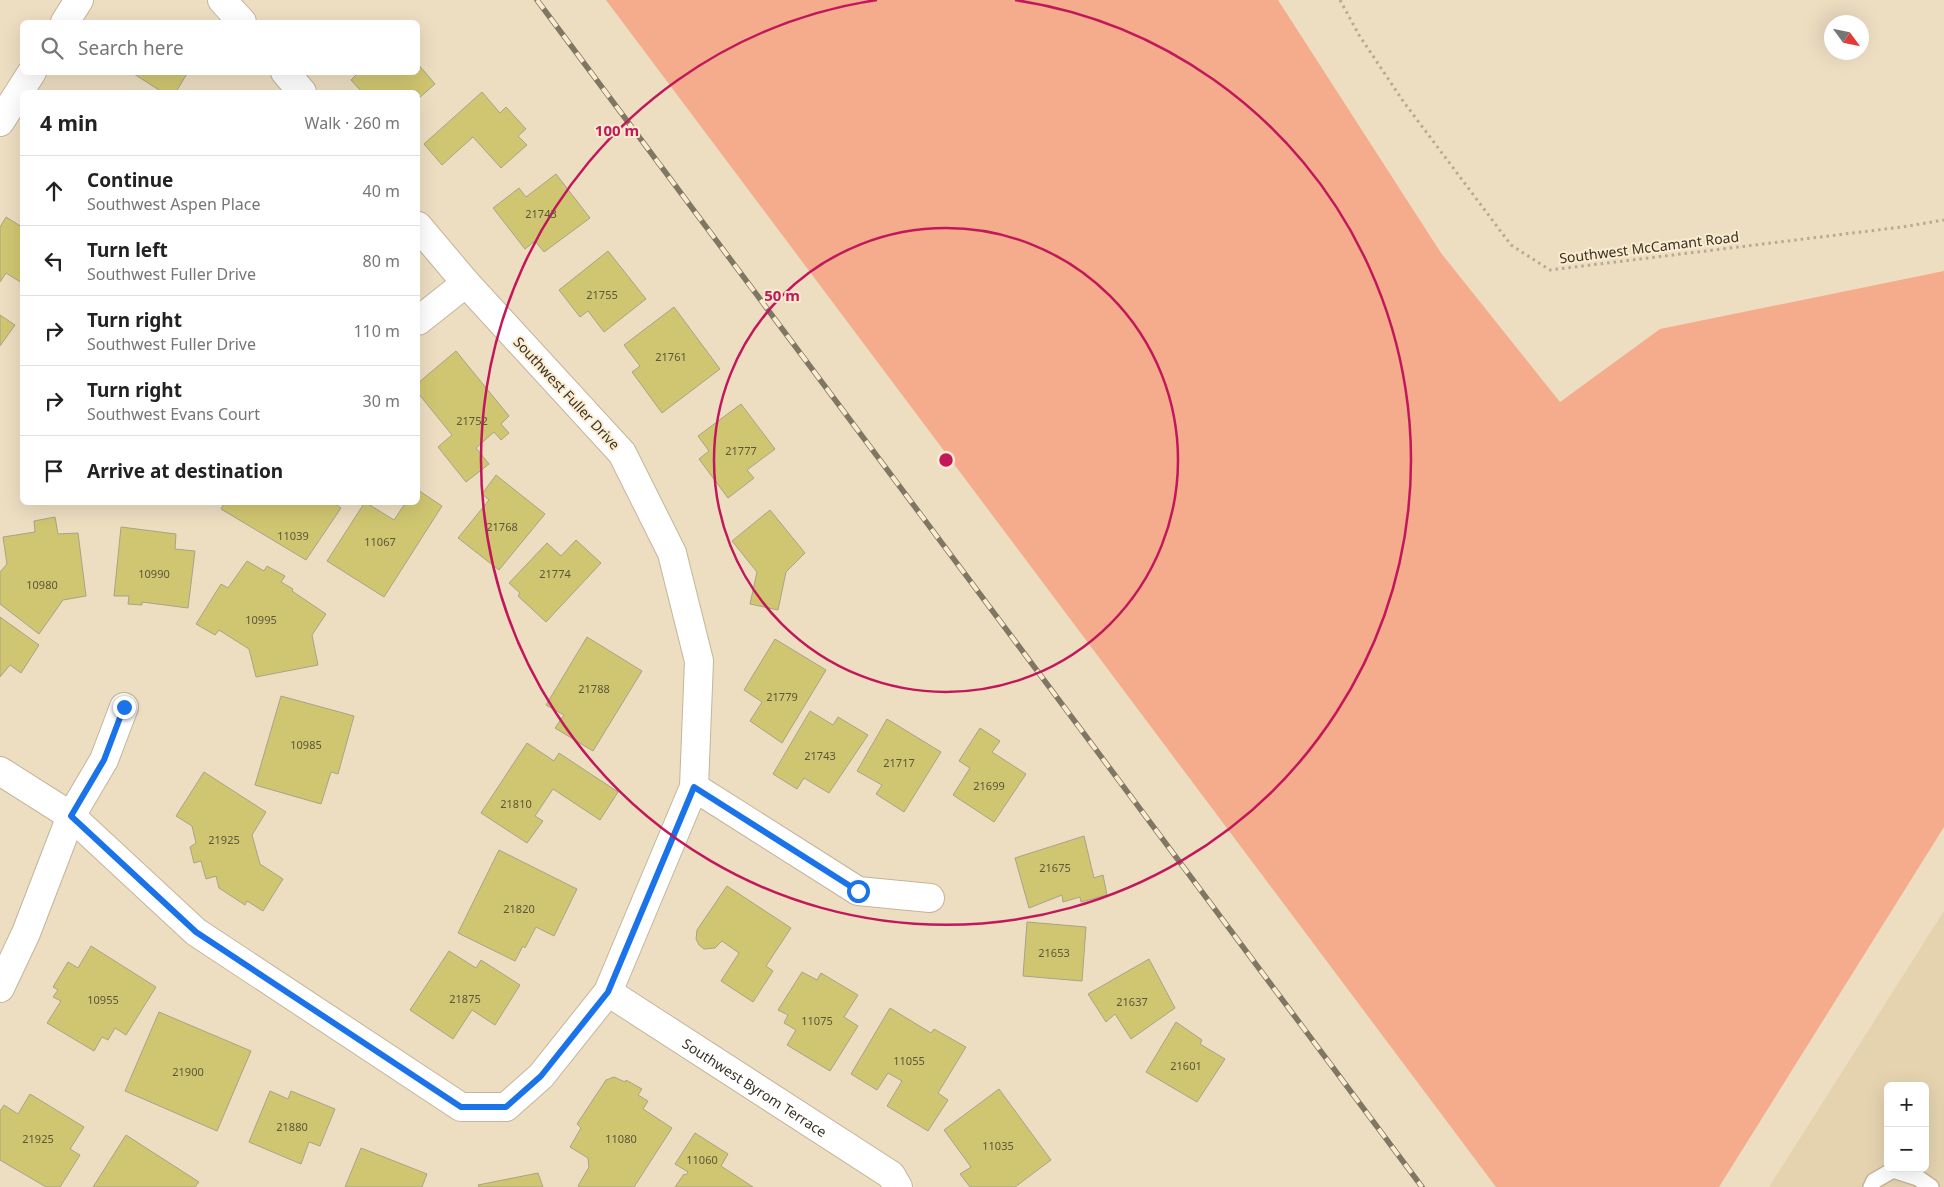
<!DOCTYPE html>
<html lang="en">
<head>
<meta charset="utf-8">
<style>
	:root { --surface:#fff; --page:#f6f6f6; --text:#222; --muted:#767676; --line:#e0e0e0 }
	body { margin:0; font-family:"Noto Sans",sans-serif; background:var(--page); color:var(--text) }
	.controls { position:absolute; right:15px; bottom:15px; display:grid; overflow:hidden; border-radius:8px; box-shadow:0 5px 20px #0002 }
	.controls button { width:45px; height:45px; display:grid; place-items:center; padding:0; border:0; border-bottom:1px solid var(--line); background:var(--surface); color:var(--text); font:25px sans-serif }
	.compass { position:absolute; left:1824px; top:15px; width:45px; height:45px; border-radius:50%; background:var(--surface); box-shadow:0 5px 20px #0002; rotate:123deg }
	.stop { position:absolute; width:15px; height:15px; margin:-11px; border:4px solid #1a73e8; border-radius:50%; background:#fff }
	.stop.end { background:#1a73e8; border-color:#fff; box-shadow:0 1px 5px #0008 }
	.list { margin:0; padding:0; list-style:none }
	h2 { display:flex; justify-content:space-between; align-items:center; height:65px; margin:0; padding:0 20px; font-size:21px }
	h2 small { font-size:16px; font-weight:400; color:var(--muted) }
	.list li { display:grid; grid-template-columns:32px 1fr auto; gap:15px; align-items:center; box-sizing:border-box; height:70px; padding:0 20px; border-top:1px solid var(--line) }
	.list b { display:block; font-size:19px; white-space:nowrap }
	.list p { margin:0; font-size:16px; white-space:nowrap; color:var(--muted) }
	.list em { font-size:16px; font-style:normal; color:var(--muted) }
	.icon { flex:none; width:28px; height:28px; fill:none; stroke:currentColor; stroke-width:2; stroke-linecap:round; stroke-linejoin:round }
	.map { position:relative; flex:none; width:1944px; height:1187px; overflow:hidden }
	.search { position:absolute; background:var(--surface); box-shadow:0 5px 20px #0002; left:20px; top:20px; width:400px; height:55px; display:flex; align-items:center; gap:12px; box-sizing:border-box; padding:0 18px; border-radius:8px; color:var(--muted); font-size:19px }
	.panel { position:absolute; background:var(--surface); box-shadow:0 5px 20px #0002; left:20px; top:90px; width:400px; height:415px; border-radius:8px }
	.map>svg:first-child { display:block }
</style>
</head>
<body>
<div class="map">
<svg width="1944" height="1187" viewBox="0 0 1944 1187">
	<rect width="100%" height="100%" fill="#eddec2"/>
	<!-- built -->
	<path fill="#e5d3b0" fill-rule="evenodd" d="M 1944,911 L 1944,1187 L 1769,1187 ZM 1888,1086 L 1925,1086 L 1925,1168 L 1888,1168 Z"/>
	<!-- green -->
	<path fill="#f4ac8c" d="M 606,0 L 1278,0 L 1441,253 L 1560,402 L 1660,329 L 1944,271 L 1944,827 L 1719,1187 L 1496,1187 Z"/>
	<!-- building -->
	<g fill="#d0c671" stroke="#a7a486">
		<path d="M 418,64 L 435,84 L 418,99 L 418,92 L 362,92 L 351,80 L 359,72 L 418,72 Z"/>
		<path d="M 131,72 L 188,72 L 176,92 L 162,92 Z"/>
		<path d="M 482,92 L 500,113 L 506,107 L 526,129 L 518,136 L 527,145 L 501,168 L 473,137 L 442,165 L 424,144 Z"/>
		<path d="M 556,174 L 590,218 L 544,252 L 535,241 L 525,249 L 493,208 L 519,188 L 526,197 Z"/>
		<path d="M 6,217 L 22,227 L 22,283 L 6,273 L 0,282 L 0,227 Z"/>
		<path d="M 608,251 L 646,299 L 604,332 L 588,311 L 580,317 L 559,290 Z"/>
		<path d="M 674,307 L 720,369 L 662,413 L 632,372 L 640,366 L 624,345 Z"/>
		<path d="M 0,315 L 15,325 L 0,346 Z"/>
		<path d="M 456,351 L 509,416 L 501,424 L 509,433 L 501,440 L 494,432 L 476,448 L 489,464 L 466,482 L 438,447 L 452,435 L 418,393 L 418,383 Z"/>
		<path d="M 741,404 L 775,449 L 747,470 L 754,478 L 728,498 L 699,459 L 709,451 L 698,436 Z"/>
		<path d="M 496,475 L 545,514 L 499,570 L 458,538 L 489,500 L 482,494 Z"/>
		<path d="M 418,490 L 442,506 L 384,597 L 327,561 L 365,502 L 394,520 L 406,502 L 418,502 Z"/>
		<path d="M 225,502 L 332,502 L 341,508 L 306,560 L 221,509 Z"/>
		<path d="M 770,510 L 805,553 L 786,572 L 778,610 L 750,604 L 757,572 L 732,541 Z"/>
		<path d="M 55,517 L 58,534 L 78,533 L 86,596 L 63,600 L 39,634 L 0,604 L 0,572 L 7,564 L 3,537 L 35,532 L 34,521 Z"/>
		<path d="M 121,527 L 176,534 L 175,549 L 195,551 L 188,608 L 142,602 L 142,605 L 128,604 L 129,596 L 114,596 Z"/>
		<path d="M 576,540 L 601,563 L 546,622 L 518,596 L 520,593 L 509,583 L 547,543 L 561,556 Z"/>
		<path d="M 247,561 L 264,571 L 267,566 L 285,576 L 281,582 L 293,589 L 292,591 L 326,614 L 312,635 L 318,665 L 256,677 L 249,649 L 219,630 L 215,635 L 196,624 L 221,584 L 228,588 Z"/>
		<path d="M 0,617 L 39,645 L 21,673 L 10,665 L 0,677 Z"/>
		<path d="M 587,637 L 642,671 L 593,751 L 555,728 L 564,715 L 546,705 Z"/>
		<path d="M 775,639 L 826,670 L 782,743 L 750,721 L 762,702 L 744,690 Z"/>
		<path d="M 281,696 L 354,716 L 338,774 L 331,772 L 321,804 L 255,785 Z"/>
		<path d="M 810,711 L 833,725 L 838,717 L 868,735 L 829,793 L 804,778 L 797,789 L 773,774 Z"/>
		<path d="M 887,719 L 941,752 L 904,812 L 876,794 L 882,785 L 857,771 Z"/>
		<path d="M 980,728 L 1000,741 L 992,752 L 1026,774 L 994,822 L 953,795 L 970,768 L 959,761 Z"/>
		<path d="M 527,743 L 554,761 L 559,753 L 618,792 L 600,820 L 553,789 L 535,816 L 543,821 L 527,843 L 481,813 Z"/>
		<path d="M 204,772 L 266,812 L 252,835 L 260,864 L 283,879 L 263,911 L 247,901 L 245,905 L 219,888 L 216,876 L 206,879 L 201,861 L 194,863 L 190,847 L 196,843 L 192,826 L 176,816 Z"/>
		<path d="M 1084,836 L 1094,878 L 1103,875 L 1107,895 L 1081,902 L 1080,897 L 1063,902 L 1062,895 L 1029,908 L 1015,858 Z"/>
		<path d="M 499,850 L 577,889 L 554,936 L 536,927 L 525,948 L 523,946 L 515,961 L 458,933 Z"/>
		<path d="M 727,886 L 791,928 L 766,966 L 773,971 L 753,1002 L 721,981 L 739,953 L 722,941 L 715,948 L 704,949 L 699,945 L 696,939 L 697,930 Z"/>
		<path d="M 1027,922 L 1086,927 L 1082,981 L 1023,976 Z"/>
		<path d="M 91,946 L 156,987 L 126,1035 L 115,1028 L 108,1040 L 102,1037 L 94,1051 L 47,1023 L 61,1001 L 53,997 L 58,990 L 53,987 L 68,962 L 78,968 Z"/>
		<path d="M 449,951 L 476,968 L 481,960 L 520,985 L 495,1025 L 472,1010 L 453,1039 L 410,1010 Z"/>
		<path d="M 1149,959 L 1175,1008 L 1131,1039 L 1115,1014 L 1106,1022 L 1088,994 Z"/>
		<path d="M 802,972 L 817,980 L 821,973 L 858,995 L 844,1017 L 858,1026 L 830,1071 L 787,1045 L 796,1030 L 784,1023 L 788,1015 L 778,1010 Z"/>
		<path d="M 890,1008 L 931,1033 L 934,1029 L 966,1047 L 938,1093 L 948,1100 L 928,1131 L 887,1106 L 902,1081 L 888,1073 L 877,1090 L 851,1074 Z"/>
		<path d="M 159,1012 L 251,1051 L 217,1131 L 125,1091 Z"/>
		<path d="M 1176,1022 L 1202,1040 L 1200,1044 L 1225,1059 L 1197,1102 L 1146,1072 Z"/>
		<path d="M 614,1077 L 625,1082 L 626,1080 L 642,1089 L 638,1095 L 648,1101 L 643,1109 L 672,1128 L 634,1187 L 580,1187 L 578,1186 L 589,1167 L 588,1158 L 570,1147 L 581,1128 L 577,1124 L 606,1080 Z"/>
		<path d="M 999,1089 L 1051,1160 L 1015,1187 L 970,1187 L 960,1174 L 971,1167 L 944,1130 Z"/>
		<path d="M 270,1091 L 288,1099 L 291,1091 L 335,1109 L 320,1146 L 309,1142 L 301,1164 L 249,1142 Z"/>
		<path d="M 30,1094 L 84,1127 L 70,1149 L 80,1155 L 60,1187 L 46,1187 L 0,1160 L 0,1111 L 4,1105 L 18,1114 Z"/>
		<path d="M 695,1133 L 728,1154 L 721,1166 L 753,1187 L 675,1187 L 684,1174 L 686,1175 L 688,1172 L 675,1164 Z"/>
		<path d="M 126,1135 L 199,1182 L 195,1187 L 93,1187 Z"/>
		<path d="M 361,1148 L 427,1174 L 422,1187 L 345,1187 Z"/>
		<path d="M 538,1173 L 543,1187 L 479,1187 L 478,1185 Z"/>
	</g>
	<g fill="none" stroke-linecap="round" stroke-linejoin="round">
		<defs>
			<path id="lane" d="M 1871,1187 L 1874,1181 L 1893,1170 L 1918,1178 L 1931,1187"/>
			<g id="street">
				<path d="M 222,0 L 242,22"/>
				<path d="M 65,22 L 79,0"/>
				<path d="M 285,72 L 302,92"/>
				<path d="M 0,122 L 32,72"/>
				<path d="M 418,321 L 466,283"/>
				<path d="M 0,771 L 71,816 L 196,932 L 461,1107 L 506,1107 L 541,1076 L 608,992 L 694,787 L 699,661 L 672,553 L 622,453 L 466,283 L 418,226"/>
				<path d="M 694,787 L 858,891 L 930,898"/>
				<path d="M 0,988 L 26,933 L 71,816 L 104,760 L 124,707"/>
				<path id="s1" d="M 608,992 L 891,1175 L 898,1187"/>
			</g>
		</defs>
		<!-- lane casing -->
		<use href="#lane" stroke="#c3b59a" stroke-width="18"/>
		<!-- street casing -->
		<use href="#street" stroke="#c3b59a" stroke-width="30"/>
		<!-- path -->
		<path stroke="#b6aa93" stroke-width="3" stroke-dasharray="2.5 4" stroke-linecap="butt" d="M 1340,0 L 1359,35 L 1403,101 L 1511,245 L 1550,270 L 1902,227 L 1944,220"/>
		<!-- lane -->
		<use href="#lane" stroke="#fff" stroke-width="15"/>
		<!-- street -->
		<use href="#street" stroke="#fff" stroke-width="28"/>
		<defs>
			<path id="rail" d="M 537,0 L 1422,1187"/>
		</defs>
		<!-- rail casing -->
		<use href="#rail" stroke="#7f7664" stroke-width="5.5"/>
		<!-- rail -->
		<use href="#rail" stroke="#fbeccf" stroke-width="4" stroke-dasharray="11" stroke-linecap="butt"/>
	</g>
	<g fill="none" stroke-linecap="round" stroke-linejoin="round">
		<!-- route -->
		<path stroke="#1a73e8" stroke-width="6" d="M 124,707 L 104,760 L 71,816 L 196,932 L 461,1107 L 506,1107 L 541,1076 L 608,992 L 694,787 L 858,891"/>
	</g>
	<!-- distance rings -->
	<g fill="none" stroke="#c2185b" stroke-width="2.5">
		<circle cx="946" cy="460" r="232"/>
		<path d="M1015 0A465 465 0 1 1 877 0"/>
	</g>
	<g text-anchor="middle" dominant-baseline="central" stroke-width="4" stroke-linejoin="round" paint-order="stroke">
		<!-- number labels -->
		<g font-size="11" fill="#5d5639">
			<text x="541" y="213">21743</text>
			<text x="602" y="294">21755</text>
			<text x="671" y="356">21761</text>
			<text x="472" y="420">21752</text>
			<text x="741" y="450">21777</text>
			<text x="502" y="526">21768</text>
			<text x="293" y="535">11039</text>
			<text x="380" y="541">11067</text>
			<text x="154" y="573">10990</text>
			<text x="555" y="573">21774</text>
			<text x="42" y="584">10980</text>
			<text x="261" y="619">10995</text>
			<text x="594" y="688">21788</text>
			<text x="782" y="696">21779</text>
			<text x="306" y="744">10985</text>
			<text x="820" y="755">21743</text>
			<text x="899" y="762">21717</text>
			<text x="989" y="785">21699</text>
			<text x="516" y="803">21810</text>
			<text x="224" y="839">21925</text>
			<text x="1055" y="867">21675</text>
			<text x="519" y="908">21820</text>
			<text x="1054" y="952">21653</text>
			<text x="465" y="998">21875</text>
			<text x="103" y="999">10955</text>
			<text x="1132" y="1001">21637</text>
			<text x="817" y="1020">11075</text>
			<text x="909" y="1060">11055</text>
			<text x="1186" y="1065">21601</text>
			<text x="188" y="1071">21900</text>
			<text x="292" y="1126">21880</text>
			<text x="38" y="1138">21925</text>
			<text x="621" y="1138">11080</text>
			<text x="998" y="1145">11035</text>
			<text x="702" y="1159">11060</text>
		</g>
		<!-- street labels -->
		<g font-size="14" fill="#373126" stroke="#fbeccf">
			<text transform="translate(1649 247) rotate(-7)">Southwest McCamant Road</text>
			<text transform="translate(567 393) rotate(47)">Southwest Fuller Drive</text>
			<text stroke="none"><textPath href="#s1" startOffset="175">Southwest Byrom Terrace</textPath></text>
		</g>
	</g>
	<circle cx="946" cy="460" r="8" fill="#c2185b" stroke="#fbeccf" stroke-width="2.5"/>
	<g font-size="15" text-anchor="middle" font-weight="bold" fill="#c2185b" stroke="#fbeccf" stroke-width="4" stroke-linejoin="round" paint-order="stroke">
		<text x="617" y="136">100 m</text>
		<text x="782" y="301">50 m</text>
	</g>
</svg>
<div class="controls">
<button>+</button>
<button>−</button>
</div>
<svg class="compass" viewBox="-18 -18 36 36"><path d="M0-13l5 13h-10z" fill="#e53935"/><path d="M0 13l5-13h-10z" fill="#767676"/></svg>
<div class="stop" style="left:858px;top:891px"></div>
<div class="stop end" style="left:124px;top:707px"></div>
<div class="search"><svg class="icon" aria-label="search" viewBox="0 0 24 24"><circle cx="10" cy="10" r="6"/><path d="M15 15l6 6"/></svg>Search here</div>
<section class="panel">
<h2>4 min<small>Walk · 260 m</small></h2>
<ul class="list">
<li><svg class="icon" aria-label="ahead" viewBox="0 0 24 24"><path d="M12 20V5M6 11l6-6 6 6"/></svg><div><b>Continue</b><p>Southwest Aspen Place</p></div><em>40 m</em></li>
<li><svg class="icon" aria-label="left" viewBox="0 0 24 24"><path d="M17 20v-9H6M10 6l-5 5 5 5"/></svg><div><b>Turn left</b><p>Southwest Fuller Drive</p></div><em>80 m</em></li>
<li><svg class="icon" aria-label="right" viewBox="0 0 24 24"><path d="M7 20v-9h11M14 6l5 5-5 5"/></svg><div><b>Turn right</b><p>Southwest Fuller Drive</p></div><em>110 m</em></li>
<li><svg class="icon" aria-label="right" viewBox="0 0 24 24"><path d="M7 20v-9h11M14 6l5 5-5 5"/></svg><div><b>Turn right</b><p>Southwest Evans Court</p></div><em>30 m</em></li>
<li><svg class="icon" aria-label="arrive" viewBox="0 0 24 24"><path d="M6 21V4h12l-3 4 3 4H6"/></svg><div><b>Arrive at destination</b></div></li>
</ul>
</section>
</div>
</body>
</html>
